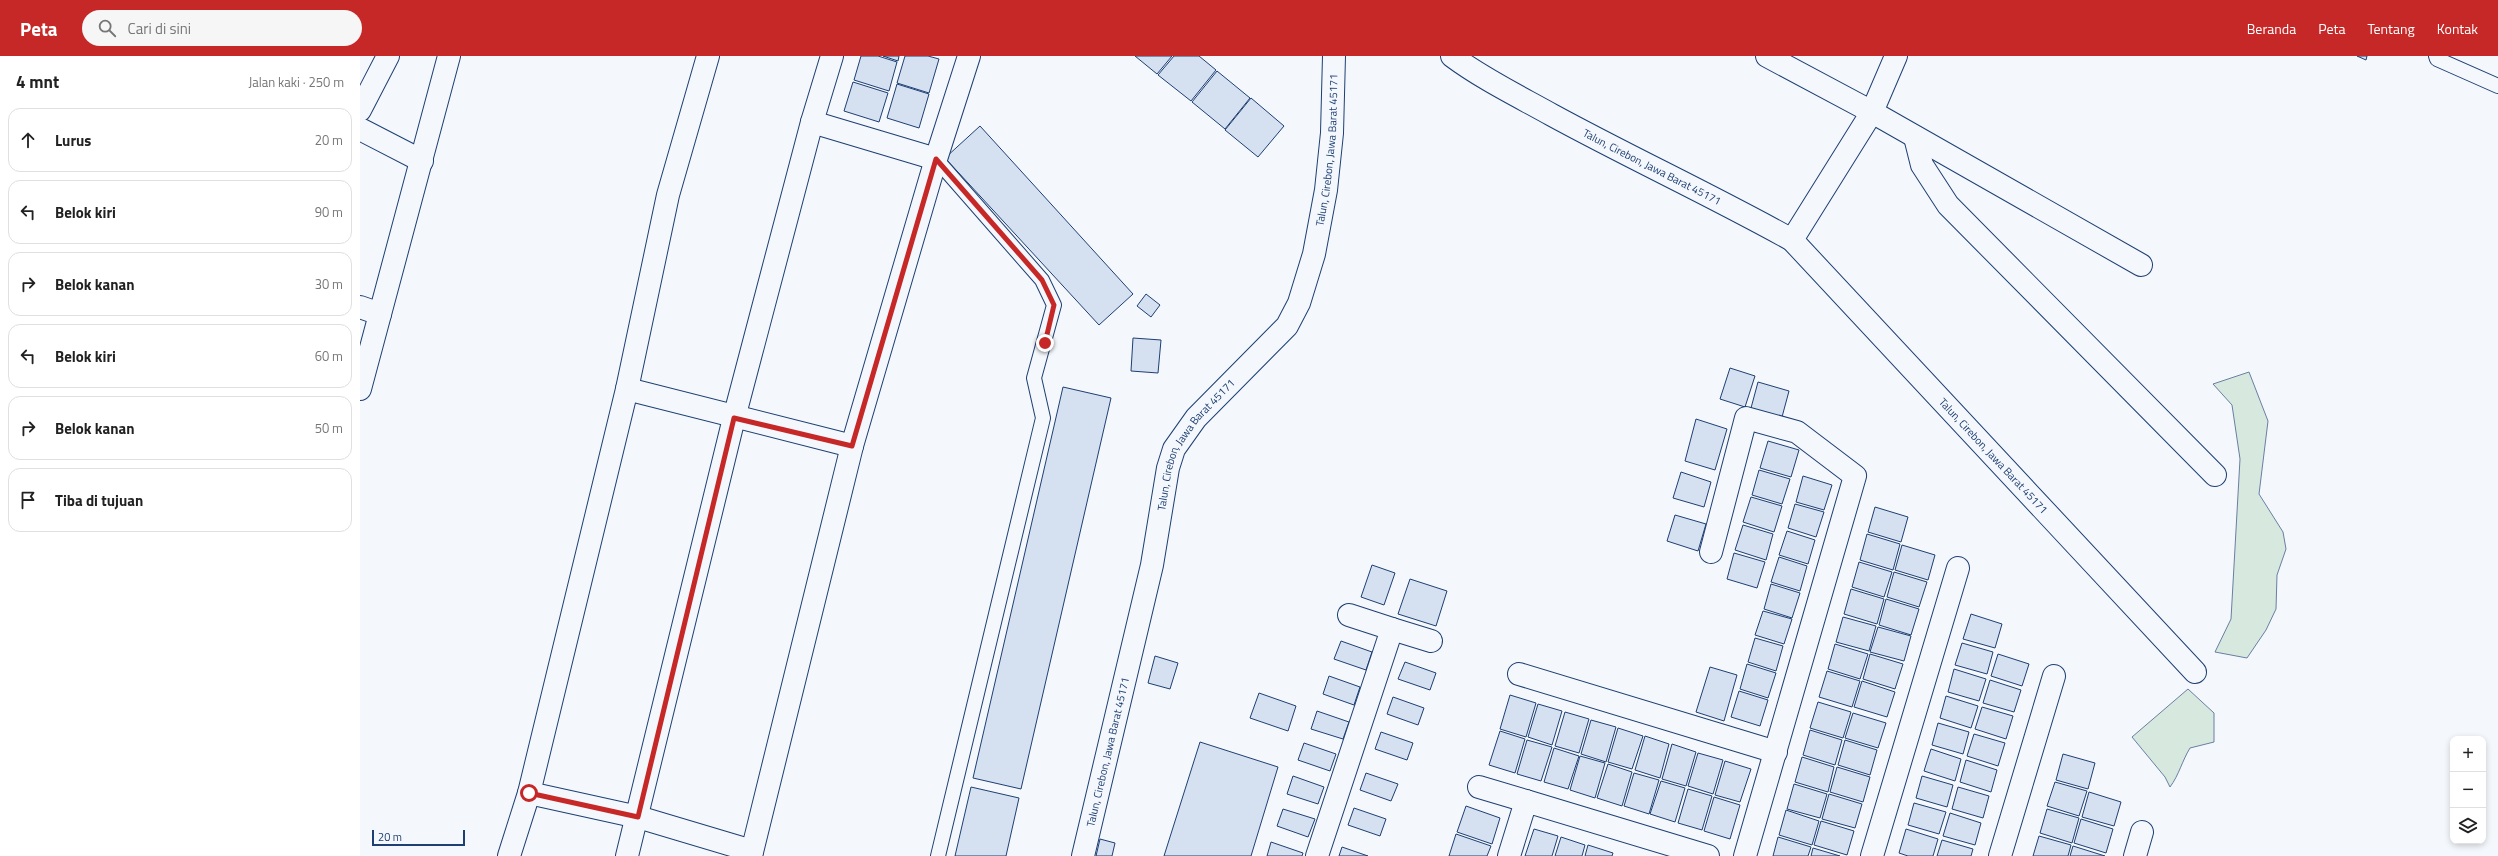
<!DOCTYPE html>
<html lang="id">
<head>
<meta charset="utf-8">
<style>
	:root { --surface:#fff; --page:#f6f6f6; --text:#222; --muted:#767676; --line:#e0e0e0; --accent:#c62828 }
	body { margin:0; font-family:"Titillium Web",sans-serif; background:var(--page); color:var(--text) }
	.controls { position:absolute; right:12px; bottom:12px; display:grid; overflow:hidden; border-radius:8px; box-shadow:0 2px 6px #0003 }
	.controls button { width:36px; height:36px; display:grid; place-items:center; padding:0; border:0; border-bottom:1px solid var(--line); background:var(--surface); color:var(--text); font:20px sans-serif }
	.scale { position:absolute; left:12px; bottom:10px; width:93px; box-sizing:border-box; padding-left:4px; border:2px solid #1d3f73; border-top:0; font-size:11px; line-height:14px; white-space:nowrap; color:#1d3f73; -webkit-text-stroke:3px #f4f7fb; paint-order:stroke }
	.stop { position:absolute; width:12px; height:12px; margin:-9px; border:3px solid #c62828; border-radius:50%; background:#fff }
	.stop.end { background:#c62828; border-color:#fff; box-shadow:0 1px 4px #0008 }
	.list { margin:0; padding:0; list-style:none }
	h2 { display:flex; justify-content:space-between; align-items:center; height:52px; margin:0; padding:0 16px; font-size:17px }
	h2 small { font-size:13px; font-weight:400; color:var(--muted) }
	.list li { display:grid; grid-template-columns:26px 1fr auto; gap:12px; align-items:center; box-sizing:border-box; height:64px; margin:0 8px 8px; padding:0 8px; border:1px solid var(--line); border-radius:12px }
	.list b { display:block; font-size:15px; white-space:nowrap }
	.list em { font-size:13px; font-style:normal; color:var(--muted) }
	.icon { flex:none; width:22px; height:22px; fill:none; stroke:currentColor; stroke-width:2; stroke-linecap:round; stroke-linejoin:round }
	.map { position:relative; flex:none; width:2138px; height:800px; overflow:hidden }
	header { display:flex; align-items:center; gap:24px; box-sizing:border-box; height:56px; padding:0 20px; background:var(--accent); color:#fff }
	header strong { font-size:19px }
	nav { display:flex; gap:22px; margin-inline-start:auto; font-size:14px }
	.search { width:280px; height:36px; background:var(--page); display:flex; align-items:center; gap:10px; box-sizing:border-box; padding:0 14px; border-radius:22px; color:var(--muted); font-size:15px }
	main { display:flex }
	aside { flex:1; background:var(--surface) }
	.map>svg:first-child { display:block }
</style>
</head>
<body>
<header>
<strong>Peta</strong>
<div class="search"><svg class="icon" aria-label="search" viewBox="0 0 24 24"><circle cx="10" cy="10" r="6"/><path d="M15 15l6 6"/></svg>Cari di sini</div>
<nav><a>Beranda</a><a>Peta</a><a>Tentang</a><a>Kontak</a></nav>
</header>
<main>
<aside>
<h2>4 mnt<small>Jalan kaki · 250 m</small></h2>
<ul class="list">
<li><svg class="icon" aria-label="ahead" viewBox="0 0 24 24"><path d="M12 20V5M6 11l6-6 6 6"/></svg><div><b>Lurus</b></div><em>20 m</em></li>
<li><svg class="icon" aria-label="left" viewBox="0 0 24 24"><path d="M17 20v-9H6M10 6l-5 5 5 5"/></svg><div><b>Belok kiri</b></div><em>90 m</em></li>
<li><svg class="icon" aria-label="right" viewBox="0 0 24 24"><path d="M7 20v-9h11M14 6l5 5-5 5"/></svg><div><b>Belok kanan</b></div><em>30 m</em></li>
<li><svg class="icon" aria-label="left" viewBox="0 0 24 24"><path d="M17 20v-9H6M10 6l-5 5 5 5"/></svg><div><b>Belok kiri</b></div><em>60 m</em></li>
<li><svg class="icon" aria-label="right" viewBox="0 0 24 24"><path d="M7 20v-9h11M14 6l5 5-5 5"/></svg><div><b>Belok kanan</b></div><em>50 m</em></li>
<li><svg class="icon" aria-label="arrive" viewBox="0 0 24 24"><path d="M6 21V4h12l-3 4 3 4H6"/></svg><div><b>Tiba di tujuan</b></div></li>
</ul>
</aside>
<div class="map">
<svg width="2138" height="800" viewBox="0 0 2138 800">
	<rect width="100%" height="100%" fill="#f4f7fb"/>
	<!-- green -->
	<g fill="#d7e8df" stroke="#687fa3">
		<path d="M 1889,316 L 1908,365 L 1899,438 L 1923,476 L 1926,493 L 1917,519 L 1916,553 L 1906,574 L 1887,602 L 1855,596 L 1871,563 L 1880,403 L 1872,349 L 1853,328 Z"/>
		<path d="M 1828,633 L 1854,657 L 1854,686 L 1830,692 C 1822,705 1819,719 1810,731 L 1805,721 L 1772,681 Z"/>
	</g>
	<!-- building -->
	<g fill="#d5e0f0" stroke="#1d3f73">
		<path d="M 501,0 L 518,0 L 537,6 L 529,35 L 494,24 Z"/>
		<path d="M 523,0 L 539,0 L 538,5 Z"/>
		<path d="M 545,0 L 568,0 L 579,3 L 569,37 L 537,27 Z"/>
		<path d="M 775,0 L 812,0 L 797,18 Z"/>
		<path d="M 814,0 L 839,0 L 856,14 L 831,45 L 798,19 Z"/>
		<path d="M 1997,0 L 2007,0 L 2006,4 Z"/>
		<path d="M 857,15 L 890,42 L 865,73 L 832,46 Z"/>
		<path d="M 493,26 L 528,37 L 519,66 L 484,55 Z"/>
		<path d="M 537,28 L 569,38 L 559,72 L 527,62 Z"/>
		<path d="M 891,42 L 924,70 L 898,101 L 865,74 Z"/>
		<path d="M 620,70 L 773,238 L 739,269 L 585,102 Z"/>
		<path d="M 786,238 L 800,249 L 791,261 L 777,250 Z"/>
		<path d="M 773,282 L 801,284 L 798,317 L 771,315 Z"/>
		<path d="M 1370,312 L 1395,320 L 1385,351 L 1360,343 Z"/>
		<path d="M 1398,326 L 1429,335 L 1422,361 L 1391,352 Z"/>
		<path d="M 703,331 L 751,342 L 661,733 L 613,722 Z"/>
		<path d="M 1336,363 L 1367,373 L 1355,414 L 1325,405 Z"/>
		<path d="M 1408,385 L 1439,394 L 1431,421 L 1400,412 Z"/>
		<path d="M 1399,414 L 1430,423 L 1422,448 L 1392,439 Z"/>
		<path d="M 1321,416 L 1351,426 L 1344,451 L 1313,442 Z"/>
		<path d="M 1443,420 L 1472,429 L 1464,454 L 1436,446 Z"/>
		<path d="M 1391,441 L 1422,450 L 1414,476 L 1383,466 Z"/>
		<path d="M 1435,448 L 1464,456 L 1456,481 L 1428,472 Z"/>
		<path d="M 1515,451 L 1548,461 L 1541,486 L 1508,476 Z"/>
		<path d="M 1315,459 L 1346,468 L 1338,495 L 1307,485 Z"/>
		<path d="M 1383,469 L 1413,478 L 1406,504 L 1375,494 Z"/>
		<path d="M 1427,475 L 1455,484 L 1448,508 L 1419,499 Z"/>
		<path d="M 1507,478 L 1540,488 L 1533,514 L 1500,504 Z"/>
		<path d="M 1542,489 L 1575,499 L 1568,524 L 1535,514 Z"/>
		<path d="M 1374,497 L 1405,506 L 1397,532 L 1367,523 Z"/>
		<path d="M 1419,501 L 1447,510 L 1440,535 L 1411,526 Z"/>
		<path d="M 1499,506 L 1532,516 L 1524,541 L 1492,531 Z"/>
		<path d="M 1012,509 L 1035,517 L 1024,549 L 1001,541 Z"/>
		<path d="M 1534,516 L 1567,526 L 1559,551 L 1527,541 Z"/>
		<path d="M 1050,523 L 1087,535 L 1076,570 L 1038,558 Z"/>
		<path d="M 1411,528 L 1440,537 L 1432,562 L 1404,553 Z"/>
		<path d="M 1491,533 L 1524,543 L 1517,568 L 1484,558 Z"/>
		<path d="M 1526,543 L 1559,553 L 1551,579 L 1519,569 Z"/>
		<path d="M 1403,555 L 1432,563 L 1424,588 L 1395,579 Z"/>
		<path d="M 1611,558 L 1642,568 L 1635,592 L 1603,583 Z"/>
		<path d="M 1483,561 L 1516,570 L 1509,595 L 1476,586 Z"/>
		<path d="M 1518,571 L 1551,580 L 1544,605 L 1510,596 Z"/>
		<path d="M 1395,582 L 1423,590 L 1416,615 L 1388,606 Z"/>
		<path d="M 981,585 L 1012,596 L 1006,614 L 974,603 Z"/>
		<path d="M 1602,587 L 1633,596 L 1627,618 L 1595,609 Z"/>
		<path d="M 1475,588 L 1508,598 L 1500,623 L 1468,613 Z"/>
		<path d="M 1510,598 L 1543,608 L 1535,633 L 1503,623 Z"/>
		<path d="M 1638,598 L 1669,608 L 1662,630 L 1631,620 Z"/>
		<path d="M 795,600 L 818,607 L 810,633 L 788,627 Z"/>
		<path d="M 1045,606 L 1076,617 L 1070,634 L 1038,623 Z"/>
		<path d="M 1387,608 L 1416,617 L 1408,642 L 1380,633 Z"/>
		<path d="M 1350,611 L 1377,619 L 1364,665 L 1336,656 Z"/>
		<path d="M 1594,613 L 1626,623 L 1619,645 L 1588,636 Z"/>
		<path d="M 1467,615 L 1500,625 L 1492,651 L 1459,641 Z"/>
		<path d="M 969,620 L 1000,631 L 994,649 L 963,638 Z"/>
		<path d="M 1630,624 L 1661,634 L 1654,656 L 1623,647 Z"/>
		<path d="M 1502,625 L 1535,636 L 1527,661 L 1494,651 Z"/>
		<path d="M 1379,635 L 1408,644 L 1400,670 L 1371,661 Z"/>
		<path d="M 899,637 L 936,650 L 928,675 L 890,662 Z"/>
		<path d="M 1150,639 L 1176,647 L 1166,681 L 1140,673 Z"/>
		<path d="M 1586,640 L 1618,650 L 1611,672 L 1580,662 Z"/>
		<path d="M 1033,641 L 1064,652 L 1058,669 L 1027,658 Z"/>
		<path d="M 1458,646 L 1491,656 L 1483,682 L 1450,672 Z"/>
		<path d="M 1178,648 L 1202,655 L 1192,689 L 1168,681 Z"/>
		<path d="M 1622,651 L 1653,660 L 1646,683 L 1615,673 Z"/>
		<path d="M 957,655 L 989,666 L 983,683 L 951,673 Z"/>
		<path d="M 1205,656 L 1229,663 L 1219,697 L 1195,690 Z"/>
		<path d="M 1493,657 L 1526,667 L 1518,692 L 1485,682 Z"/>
		<path d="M 1231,664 L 1256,671 L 1246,706 L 1221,698 Z"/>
		<path d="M 1578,667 L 1609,676 L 1603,698 L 1572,689 Z"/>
		<path d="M 1258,672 L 1283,680 L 1272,713 L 1248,706 Z"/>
		<path d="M 1450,674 L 1482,684 L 1475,709 L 1443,699 Z"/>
		<path d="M 1140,675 L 1165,683 L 1155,717 L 1129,709 Z"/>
		<path d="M 1021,676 L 1053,687 L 1047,704 L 1015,693 Z"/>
		<path d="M 1614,678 L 1645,687 L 1638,710 L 1607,700 Z"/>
		<path d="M 1285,680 L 1309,688 L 1300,722 L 1275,714 Z"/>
		<path d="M 1167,684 L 1192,691 L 1181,725 L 1157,718 Z"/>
		<path d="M 1485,684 L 1517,694 L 1510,719 L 1478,709 Z"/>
		<path d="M 840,686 L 918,711 L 891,800 L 804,800 Z"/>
		<path d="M 944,687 L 976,698 L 970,715 L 938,704 Z"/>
		<path d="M 1312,688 L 1336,696 L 1326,730 L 1302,723 Z"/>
		<path d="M 1194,692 L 1219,700 L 1208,733 L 1184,726 Z"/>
		<path d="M 1571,693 L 1601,703 L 1595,725 L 1564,715 Z"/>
		<path d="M 1338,697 L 1363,704 L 1353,738 L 1328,730 Z"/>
		<path d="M 1703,698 L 1735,707 L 1728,733 L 1696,724 Z"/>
		<path d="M 1220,700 L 1245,707 L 1235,742 L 1210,734 Z"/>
		<path d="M 1442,701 L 1474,711 L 1468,736 L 1435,726 Z"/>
		<path d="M 1606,704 L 1637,714 L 1631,736 L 1600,726 Z"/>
		<path d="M 1365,705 L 1391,713 L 1380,746 L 1355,739 Z"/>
		<path d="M 1248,708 L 1272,716 L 1262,750 L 1237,742 Z"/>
		<path d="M 1477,711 L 1510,721 L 1503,746 L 1470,736 Z"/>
		<path d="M 1006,717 L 1038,728 L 1031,745 L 1000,734 Z"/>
		<path d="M 1274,717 L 1299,724 L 1289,758 L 1264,750 Z"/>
		<path d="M 933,720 L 964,731 L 958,748 L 927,738 Z"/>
		<path d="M 1562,720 L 1593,729 L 1587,751 L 1556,742 Z"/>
		<path d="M 1301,725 L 1325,732 L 1315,766 L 1290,758 Z"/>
		<path d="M 1695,726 L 1727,735 L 1719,760 L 1687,750 Z"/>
		<path d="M 1434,728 L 1467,738 L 1460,762 L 1427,753 Z"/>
		<path d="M 611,731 L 659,742 L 646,800 L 595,800 Z"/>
		<path d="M 1598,731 L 1629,740 L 1623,762 L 1592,753 Z"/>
		<path d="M 1328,733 L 1352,740 L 1342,774 L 1318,767 Z"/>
		<path d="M 1729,736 L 1761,746 L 1754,770 L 1722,761 Z"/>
		<path d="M 1469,738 L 1502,748 L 1495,772 L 1462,763 Z"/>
		<path d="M 1354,741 L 1380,749 L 1370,783 L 1344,775 Z"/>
		<path d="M 1554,747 L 1586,756 L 1579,778 L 1548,769 Z"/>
		<path d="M 1106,750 L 1140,762 L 1132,788 L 1097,776 Z"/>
		<path d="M 994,752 L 1026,763 L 1020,780 L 988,769 Z"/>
		<path d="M 923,753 L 955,763 L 948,781 L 917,770 Z"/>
		<path d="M 1687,753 L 1719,762 L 1712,787 L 1680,777 Z"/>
		<path d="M 1426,754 L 1459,765 L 1452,789 L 1419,779 Z"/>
		<path d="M 1590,757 L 1621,767 L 1615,789 L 1583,780 Z"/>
		<path d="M 1721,763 L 1753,773 L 1746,797 L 1714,787 Z"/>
		<path d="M 1461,765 L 1494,775 L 1487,799 L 1454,789 Z"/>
		<path d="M 1174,773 L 1198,780 L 1192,800 L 1165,800 Z"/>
		<path d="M 1546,773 L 1578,783 L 1573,800 L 1548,800 L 1539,797 Z"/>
		<path d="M 1096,778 L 1131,790 L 1127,800 L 1089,800 Z"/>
		<path d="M 1679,780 L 1711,789 L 1708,800 L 1673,800 Z"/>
		<path d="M 1201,781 L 1225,789 L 1222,800 L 1195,800 Z"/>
		<path d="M 1418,781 L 1451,791 L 1448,800 L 1413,800 Z"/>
		<path d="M 740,783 L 755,787 L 752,800 L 736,800 Z"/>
		<path d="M 1582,784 L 1613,793 L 1611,800 L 1577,800 Z"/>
		<path d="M 911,786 L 943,797 L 942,800 L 907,800 Z"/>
		<path d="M 1228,789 L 1253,797 L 1252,800 L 1225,800 Z"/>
		<path d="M 1713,790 L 1745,800 L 1710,800 Z"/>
		<path d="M 982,791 L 1008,800 L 979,800 Z"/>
		<path d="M 1453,792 L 1480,800 L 1451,800 Z"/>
	</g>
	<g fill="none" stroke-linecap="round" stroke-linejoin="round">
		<defs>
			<g id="service">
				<path d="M 2076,0 L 2077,3 L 2138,30"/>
				<path d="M 576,103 L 682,224 L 694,249 L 674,322 L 683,362 L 578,800"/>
			</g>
			<g id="minor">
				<path id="s1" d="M 1092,0 C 1123,23 1158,40 1192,59 C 1271,102 1353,140 1432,184 L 1835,616"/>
				<path d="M 1407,0 L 1512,56 L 1781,209"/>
				<path d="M 0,54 L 28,0"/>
				<path d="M 452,66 L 576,103"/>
				<path d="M 0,73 L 62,105"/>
				<path d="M 1555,81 L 1562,109 L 1588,149 L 1855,419"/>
				<path d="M 1432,184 L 1512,56 L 1536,0"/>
				<path d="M 0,251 L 20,258"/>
				<path d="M 0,333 L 89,0"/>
				<path d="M 267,333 L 492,390"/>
				<path d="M 1351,496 L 1386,362 L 1437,376 L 1495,420 L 1385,800"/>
				<path d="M 1032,573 L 1071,585"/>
				<path d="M 1159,618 L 1416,696"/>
				<path d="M 1119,731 L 1166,745"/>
				<path d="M 169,737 L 278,761 L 392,795"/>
				<path d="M 149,800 L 169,737 L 267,333 L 308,139 L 348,0"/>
				<path d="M 267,800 L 374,362 L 452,66 L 472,0"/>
				<path d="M 391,800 L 492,390 L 576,103 L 609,0"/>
				<path id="s2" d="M 723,800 L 792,509 L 808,412 L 814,393 L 836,362 L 927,270 L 939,247 L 954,198 L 966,134 L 972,77 L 974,0"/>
				<path d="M 957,800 L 1032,573 L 989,559"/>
				<path d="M 1149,800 L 1166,745 L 1348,800"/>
				<path d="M 1512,800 L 1598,512"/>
				<path d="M 1640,800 L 1694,620"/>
				<path d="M 1775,800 L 1782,776"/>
			</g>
		</defs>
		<!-- service casing -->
		<use href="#service" stroke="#1d3f73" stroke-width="16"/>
		<!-- minor casing -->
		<use href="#minor" stroke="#1d3f73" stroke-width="24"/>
		<!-- service -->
		<use href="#service" stroke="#f4f7fb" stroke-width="14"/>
		<!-- minor -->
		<use href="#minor" stroke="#f4f7fb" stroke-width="22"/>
	</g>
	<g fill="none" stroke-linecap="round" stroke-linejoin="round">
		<!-- route -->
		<path stroke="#c62828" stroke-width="5" d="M 169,737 L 278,761 L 374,362 L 492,390 L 576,103 L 682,224 L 694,249 L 685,287"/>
	</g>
	<g text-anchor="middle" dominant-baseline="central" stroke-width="3" stroke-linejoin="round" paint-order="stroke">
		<!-- street labels -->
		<g font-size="11" fill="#1d3f73" stroke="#f4f7fb">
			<text stroke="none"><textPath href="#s2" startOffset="767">Talun, Cirebon, Jawa Barat 45171</textPath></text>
			<text stroke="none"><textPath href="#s1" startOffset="229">Talun, Cirebon, Jawa Barat 45171</textPath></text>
			<text stroke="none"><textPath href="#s2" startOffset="431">Talun, Cirebon, Jawa Barat 45171</textPath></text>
			<text stroke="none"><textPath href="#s1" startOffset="682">Talun, Cirebon, Jawa Barat 45171</textPath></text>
			<text stroke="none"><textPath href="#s2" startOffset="107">Talun, Cirebon, Jawa Barat 45171</textPath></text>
		</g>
	</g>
</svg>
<div class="controls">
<button>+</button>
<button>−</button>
<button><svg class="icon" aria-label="layers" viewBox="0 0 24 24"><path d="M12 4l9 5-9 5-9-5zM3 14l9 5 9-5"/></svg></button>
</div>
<div class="scale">20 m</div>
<div class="stop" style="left:169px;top:737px"></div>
<div class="stop end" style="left:685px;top:287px"></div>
</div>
</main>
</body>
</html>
